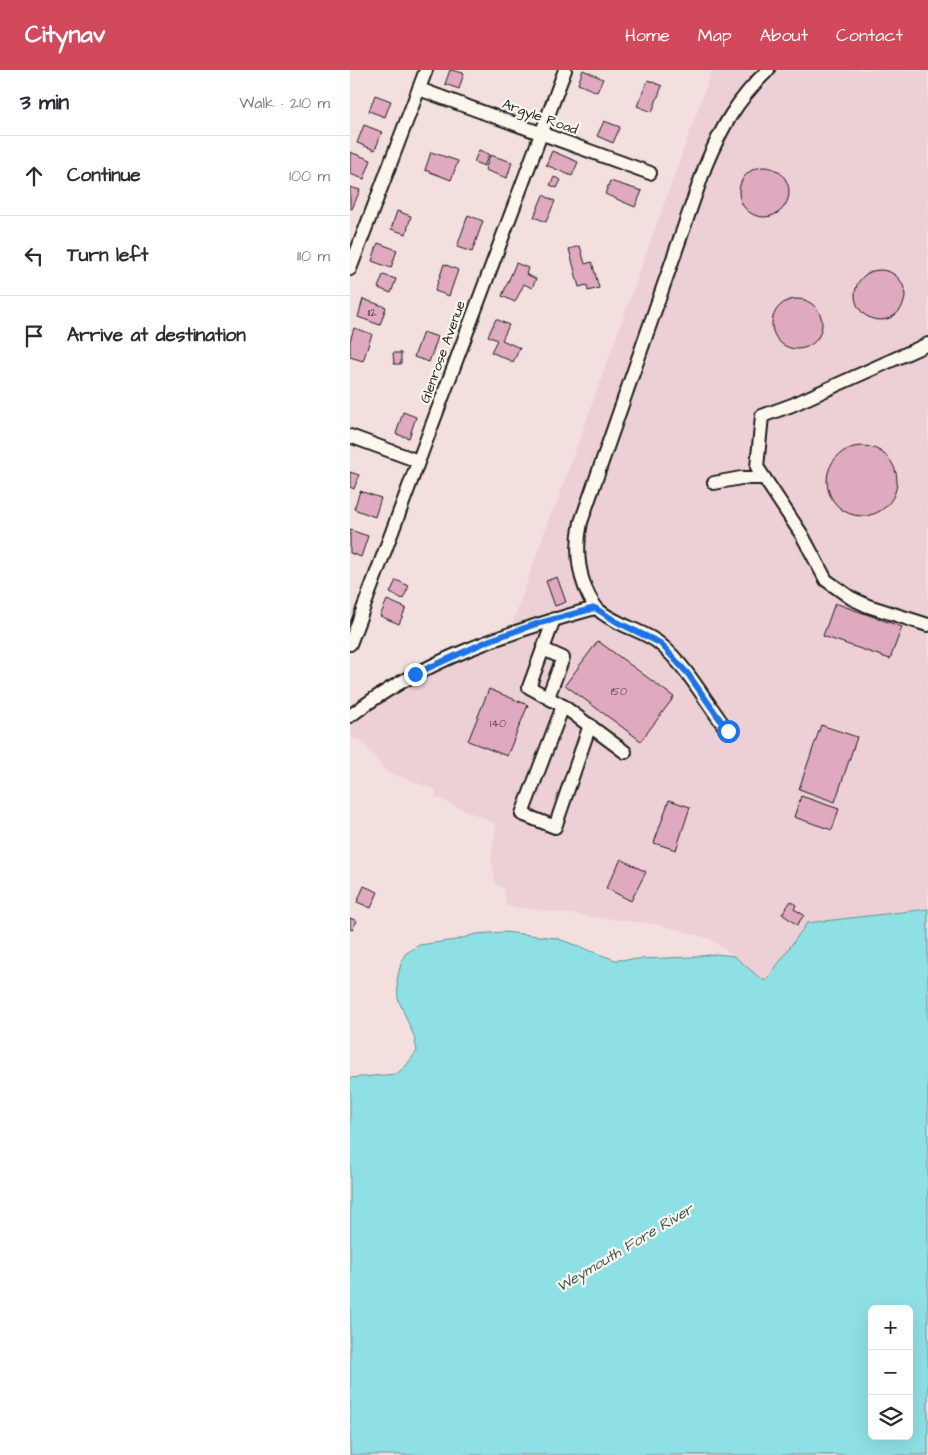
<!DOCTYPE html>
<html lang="en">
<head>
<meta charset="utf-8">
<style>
	:root { --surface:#fff; --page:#f2f2f3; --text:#2b2b33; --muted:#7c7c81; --line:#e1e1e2; --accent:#d1495b }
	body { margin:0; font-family:"Architects Daughter",sans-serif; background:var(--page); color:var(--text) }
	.controls { position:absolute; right:15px; bottom:15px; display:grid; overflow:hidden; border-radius:8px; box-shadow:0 5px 20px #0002 }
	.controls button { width:45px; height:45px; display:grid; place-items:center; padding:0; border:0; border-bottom:1px solid var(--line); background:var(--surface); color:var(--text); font:25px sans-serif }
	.stop { position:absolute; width:15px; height:15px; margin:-11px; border:4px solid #1a73e8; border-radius:50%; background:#fff }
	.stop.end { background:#1a73e8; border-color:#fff; box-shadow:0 1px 5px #0008 }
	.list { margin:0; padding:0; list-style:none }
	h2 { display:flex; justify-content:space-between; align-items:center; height:65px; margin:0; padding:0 20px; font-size:21px }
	h2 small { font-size:16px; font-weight:400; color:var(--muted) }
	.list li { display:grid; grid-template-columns:32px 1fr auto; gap:15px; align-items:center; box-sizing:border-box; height:80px; padding:0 20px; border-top:1px solid var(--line) }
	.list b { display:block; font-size:19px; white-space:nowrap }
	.list em { font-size:16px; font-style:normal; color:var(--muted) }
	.icon { flex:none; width:28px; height:28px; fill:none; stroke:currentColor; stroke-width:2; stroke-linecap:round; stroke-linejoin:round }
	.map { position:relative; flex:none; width:578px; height:1385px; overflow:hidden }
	header { display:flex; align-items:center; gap:30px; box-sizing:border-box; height:70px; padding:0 25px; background:var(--accent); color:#fff }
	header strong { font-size:24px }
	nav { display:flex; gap:28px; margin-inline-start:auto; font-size:18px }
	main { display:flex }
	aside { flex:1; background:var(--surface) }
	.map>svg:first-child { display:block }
</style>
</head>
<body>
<header>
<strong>Citynav</strong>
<nav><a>Home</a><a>Map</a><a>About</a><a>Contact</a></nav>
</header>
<main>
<aside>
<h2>3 min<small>Walk · 210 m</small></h2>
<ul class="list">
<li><svg class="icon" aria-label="ahead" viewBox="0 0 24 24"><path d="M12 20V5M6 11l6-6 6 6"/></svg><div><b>Continue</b></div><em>100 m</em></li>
<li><svg class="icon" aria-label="left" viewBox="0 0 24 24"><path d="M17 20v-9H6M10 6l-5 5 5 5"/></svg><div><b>Turn left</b></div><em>110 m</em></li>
<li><svg class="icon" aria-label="arrive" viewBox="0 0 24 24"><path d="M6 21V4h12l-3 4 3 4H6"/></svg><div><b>Arrive at destination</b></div></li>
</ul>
</aside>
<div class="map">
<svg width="578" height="1385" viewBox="0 0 578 1385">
	<rect width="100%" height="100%" fill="#f3e0de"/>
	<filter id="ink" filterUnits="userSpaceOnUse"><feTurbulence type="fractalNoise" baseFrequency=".02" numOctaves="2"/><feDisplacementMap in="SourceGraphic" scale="10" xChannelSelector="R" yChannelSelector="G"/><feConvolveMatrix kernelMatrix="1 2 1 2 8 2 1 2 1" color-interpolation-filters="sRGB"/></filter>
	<g filter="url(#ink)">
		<!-- built -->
		<path fill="#edd0d5" d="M 362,0 L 578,0 L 578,839 L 457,853 L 416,911 L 410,908 L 384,886 L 360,869 L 311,855 L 156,836 L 154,819 L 146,815 L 141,790 L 146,754 L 85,727 L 86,720 L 37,702 L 11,671 L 0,668 L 0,638 L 38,612 L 104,576 L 161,558 L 202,440 L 204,440 Z"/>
		<!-- water -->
		<path fill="#8fe0e5" stroke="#619295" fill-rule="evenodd" d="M 578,839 L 578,1385 L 0,1385 L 0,1008 L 46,1004 L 55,997 L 67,981 L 64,966 L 48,929 L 47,910 L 51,893 L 55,884 L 69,875 L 106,870 L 126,864 L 154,862 L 206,868 L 265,890 L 342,887 L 367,884 L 384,886 L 410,908 L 416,911 L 457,853 ZM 522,1239 L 559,1239 L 559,1366 L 522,1366 Z"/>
		<!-- building -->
		<g fill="#dfa9bf" stroke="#1c1c1c">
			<path d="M 100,0 L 114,3 L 109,19 L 95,14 Z"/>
			<path d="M 233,0 L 253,9 L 247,22 L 228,14 Z"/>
			<path d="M 298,10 L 312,16 L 302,42 L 287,36 Z"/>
			<path d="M 25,25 L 41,31 L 35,47 L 19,41 Z"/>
			<path d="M 254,51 L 270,57 L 263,73 L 247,66 Z"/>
			<path d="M 14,55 L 32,62 L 25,80 L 7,73 Z"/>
			<path d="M 129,80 L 139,84 L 134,96 L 124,92 Z"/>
			<path d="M 202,81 L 228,92 L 222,106 L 196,95 Z"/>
			<path d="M 0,82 L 21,90 L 14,109 L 0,104 Z"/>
			<path d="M 81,82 L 108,91 L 101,110 L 75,100 Z"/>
			<path d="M 140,85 L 162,92 L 157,108 L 135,100 Z"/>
			<circle cx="414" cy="122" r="25"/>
			<path d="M 204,107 L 211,110 L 207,118 L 200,115 Z"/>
			<path d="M 260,111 L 292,121 L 285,137 L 255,124 Z"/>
			<path d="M 0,117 L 10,120 L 2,139 L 0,138 Z"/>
			<path d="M 193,125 L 205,131 L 196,152 L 184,147 Z"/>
			<path d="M 47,141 L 61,146 L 56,164 L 41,159 Z"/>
			<path d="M 118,145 L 133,151 L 122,182 L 107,177 Z"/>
			<path d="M 28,173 L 47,180 L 41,198 L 22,191 Z"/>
			<path d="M 230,176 L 235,194 L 242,192 L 249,218 L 238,221 L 237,215 L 229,217 L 219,179 Z"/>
			<path d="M 166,193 L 178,198 L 176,204 L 186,209 L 182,218 L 174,214 L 165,232 L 152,226 Z"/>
			<path d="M 94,194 L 108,200 L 99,226 L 85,221 Z"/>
			<circle cx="530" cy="225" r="25"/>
			<path d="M 33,205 L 46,209 L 41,223 L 28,218 Z"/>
			<path d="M 13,229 L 36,237 L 30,255 L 8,247 Z"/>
			<circle cx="447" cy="254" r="25"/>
			<path d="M 146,249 L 159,255 L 152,270 L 170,278 L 163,292 L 141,282 L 147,270 L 138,266 Z"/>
			<path d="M 4,258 L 22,264 L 13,291 L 0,287 L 0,271 Z"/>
			<path d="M 73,262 L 88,267 L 79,292 L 64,287 Z"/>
			<path d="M 43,283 L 51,283 L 51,294 L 44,294 Z"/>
			<path d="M 53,342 L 66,347 L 59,368 L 46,364 Z"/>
			<circle cx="512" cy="411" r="35"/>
			<path d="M 0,402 L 9,405 L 4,419 L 0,417 Z"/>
			<path d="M 10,421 L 31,428 L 25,447 L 4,439 Z"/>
			<path d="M 0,460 L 18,466 L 11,487 L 0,483 Z"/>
			<path d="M 207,507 L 216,532 L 205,536 L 196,511 Z"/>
			<path d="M 46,510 L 59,516 L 53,529 L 40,523 Z"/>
			<path d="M 37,530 L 56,538 L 49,554 L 30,546 Z"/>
			<path d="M 485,533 L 552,557 L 540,589 L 473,566 Z"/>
			<path d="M 248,571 L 324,627 L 291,671 L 215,615 Z"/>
			<path d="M 139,619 L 178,635 L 157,686 L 118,671 Z"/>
			<path d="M 471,655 L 507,667 L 485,732 L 449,719 Z"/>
			<path d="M 451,726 L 489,739 L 482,760 L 444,747 Z"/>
			<path d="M 319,730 L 340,737 L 326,780 L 304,773 Z"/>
			<path d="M 271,789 L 296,802 L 281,831 L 256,818 Z"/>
			<path d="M 14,816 L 28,822 L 21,838 L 7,832 Z"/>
			<path d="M 441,831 L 446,835 L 444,839 L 454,845 L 447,855 L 432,844 Z"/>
			<path d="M 0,848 L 7,851 L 2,860 L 0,859 Z"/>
		</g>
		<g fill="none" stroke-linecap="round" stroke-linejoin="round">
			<defs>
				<g id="minor">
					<path d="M 69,19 L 300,103"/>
					<path d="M 0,199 L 76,0"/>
					<path d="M 578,274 L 442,335 L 412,346 L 407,397 L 452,465 L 476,510 L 501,528 L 518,536 L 578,555"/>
					<path d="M 0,366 L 68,391"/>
					<path d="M 364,413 L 391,408 L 414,408"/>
					<path d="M 204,549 L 179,617 L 213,636 L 172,744 L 205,757 L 240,655"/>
					<path d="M 0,574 L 215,0"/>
					<path d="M 193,579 L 213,588 L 198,627"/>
					<path d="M 213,636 L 275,682"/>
					<path d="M 0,646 C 73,590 158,562 245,538"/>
					<path d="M 378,661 C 357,634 337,596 310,574 C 299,564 280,559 266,551 C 260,548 249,542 245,536 C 228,512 225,480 231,452 L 355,97 C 371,58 387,30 418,0"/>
				</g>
			</defs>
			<!-- minor casing -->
			<use href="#minor" stroke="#1c1c1c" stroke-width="16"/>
			<!-- minor -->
			<use href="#minor" stroke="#fbf7ec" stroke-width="12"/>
		</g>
	</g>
	<g fill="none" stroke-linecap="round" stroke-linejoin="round" filter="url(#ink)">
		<!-- route -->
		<path stroke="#1a73e8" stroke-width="6" d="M 65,604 L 140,570 L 186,554 L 245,538 L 267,552 L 310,573 L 338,604 L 378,661"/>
	</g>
	<g text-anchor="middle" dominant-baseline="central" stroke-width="4.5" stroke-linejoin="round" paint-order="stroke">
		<!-- number labels -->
		<g font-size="11" fill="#4d3f45">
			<text x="22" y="242">112</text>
			<text x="269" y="621">150</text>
			<text x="148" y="653">140</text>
		</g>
		<!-- street labels -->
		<g font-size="14" fill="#1c1c1c" stroke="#fbf7ec">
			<text transform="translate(190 47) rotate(20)">Argyle Road</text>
			<text transform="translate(93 282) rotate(-70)">Glenrose Avenue</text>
		</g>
		<!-- water labels -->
		<g font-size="15" font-style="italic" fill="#3e5758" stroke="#fbf7ec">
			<text transform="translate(275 1178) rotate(-31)">Weymouth Fore River</text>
		</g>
	</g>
</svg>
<div class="controls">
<button>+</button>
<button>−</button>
<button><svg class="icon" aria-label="layers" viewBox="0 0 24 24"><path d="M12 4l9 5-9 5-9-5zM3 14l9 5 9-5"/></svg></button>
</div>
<div class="stop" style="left:378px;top:661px"></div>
<div class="stop end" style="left:65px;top:604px"></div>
</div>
</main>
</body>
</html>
